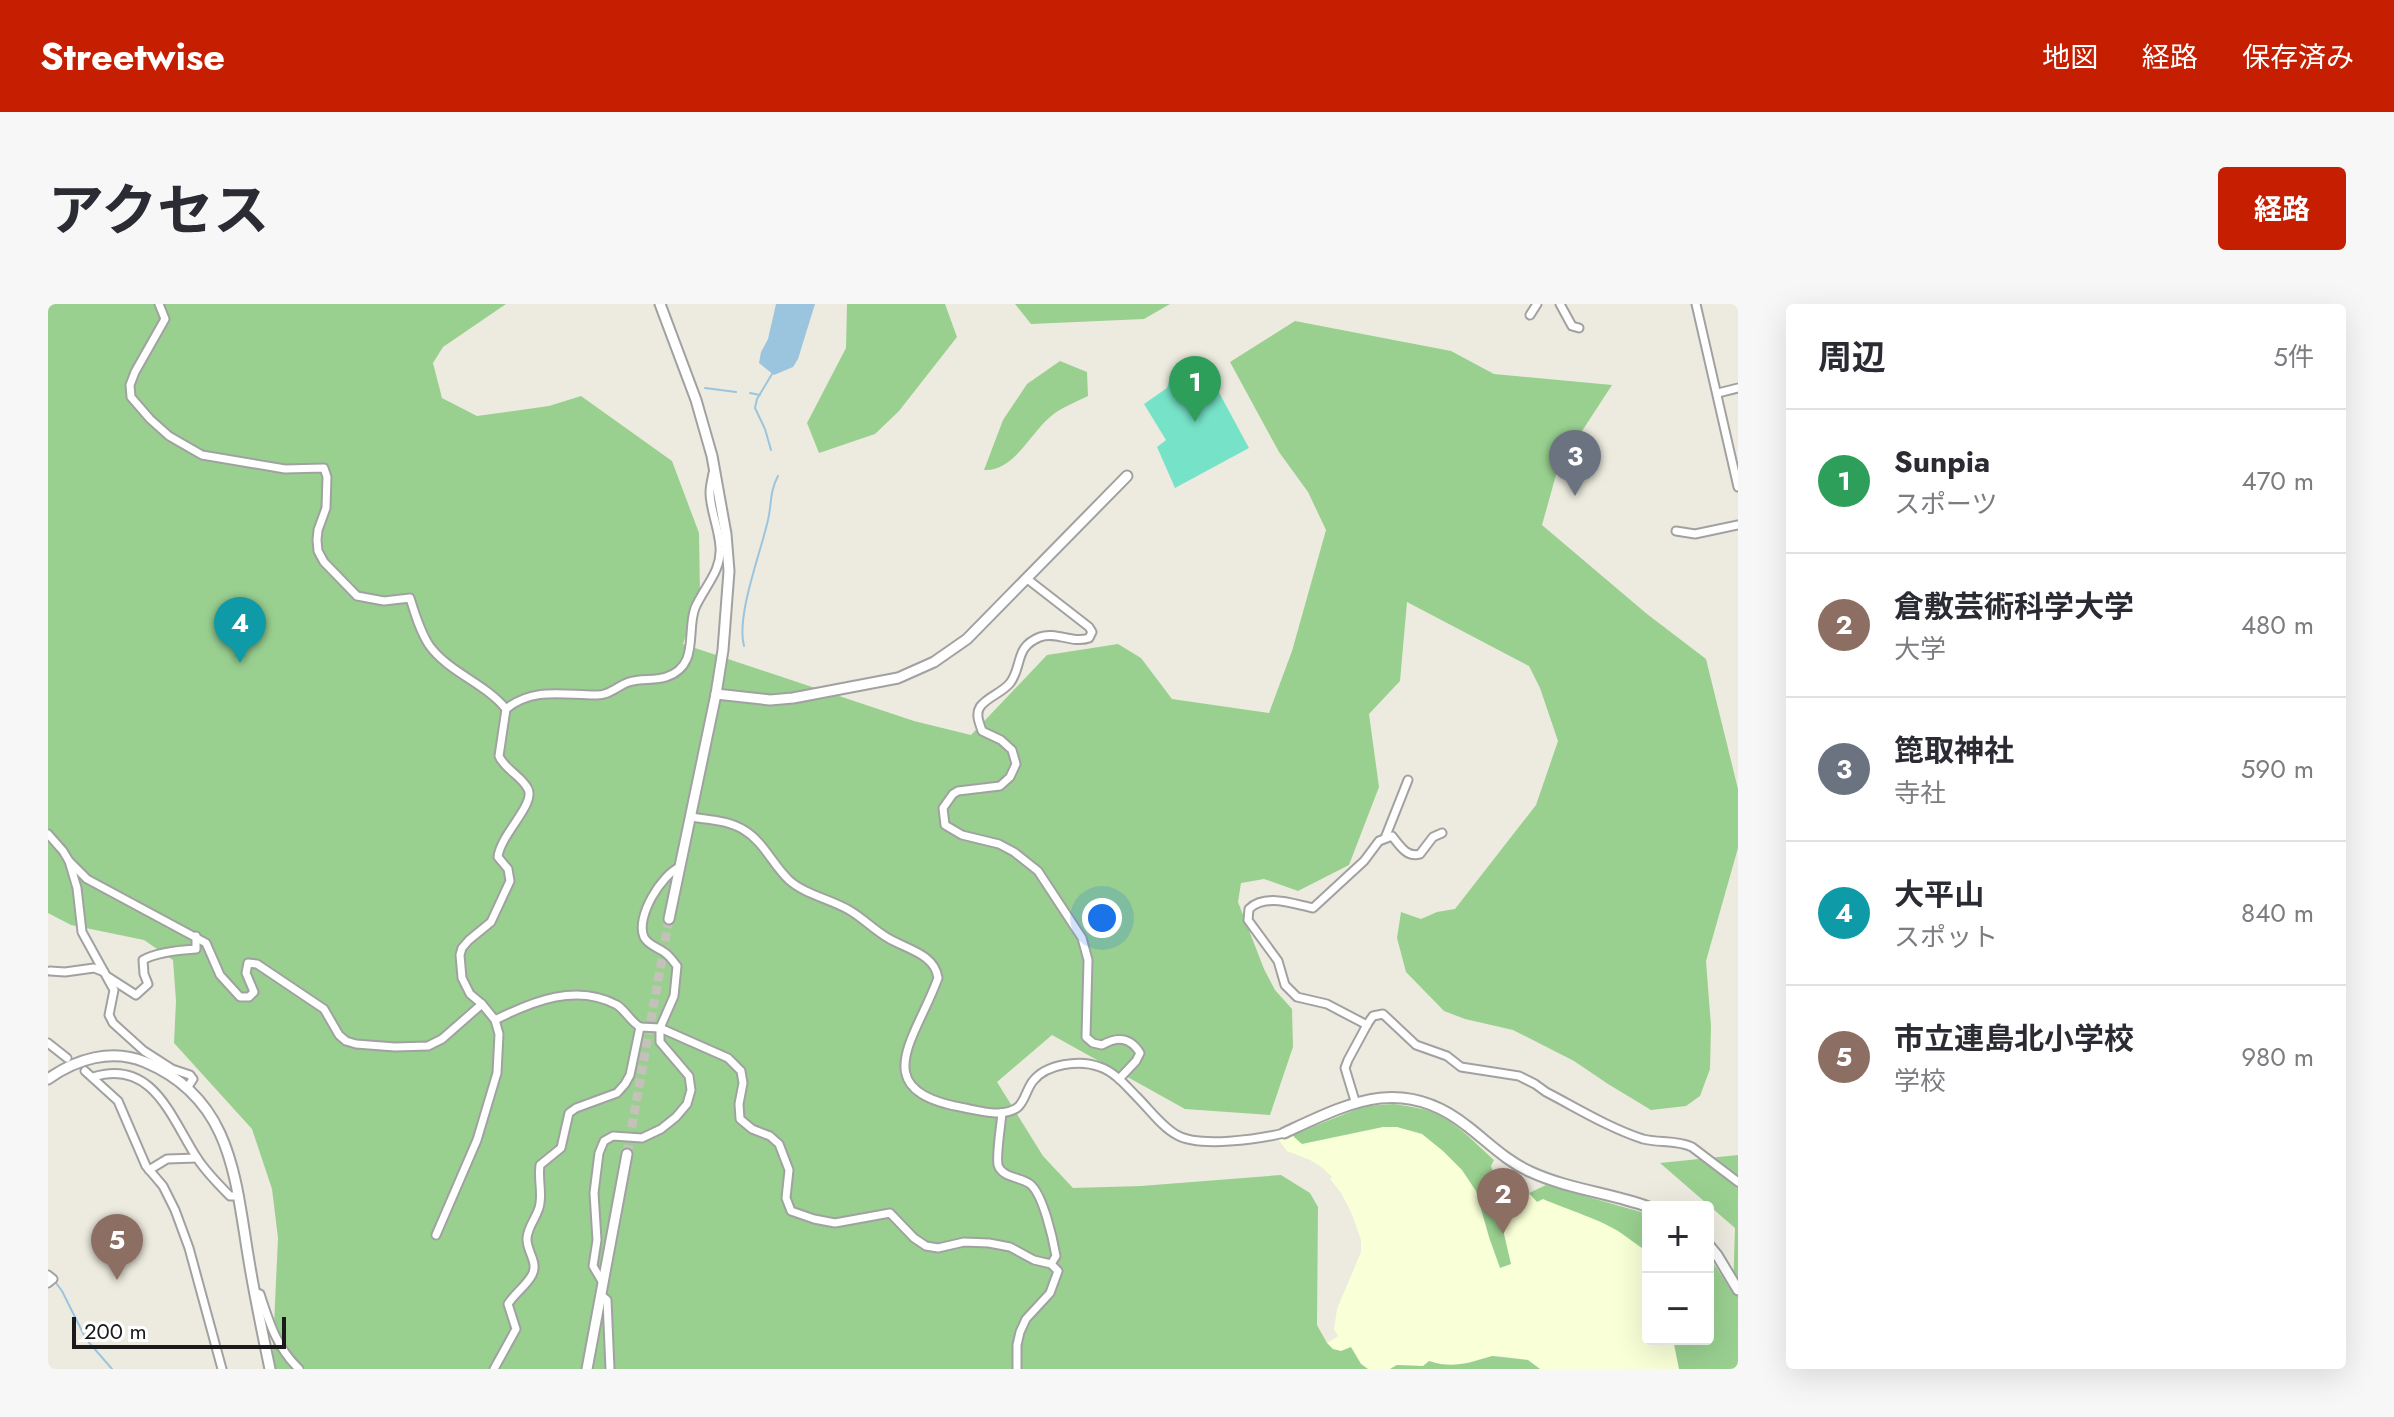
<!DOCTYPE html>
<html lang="ja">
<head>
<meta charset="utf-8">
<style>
	:root { --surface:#fff; --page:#f7f7f7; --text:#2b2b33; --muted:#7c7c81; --line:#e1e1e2; --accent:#c51e00 }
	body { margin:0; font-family:Jost,"Noto Sans JP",sans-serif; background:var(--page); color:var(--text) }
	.controls { position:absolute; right:24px; bottom:24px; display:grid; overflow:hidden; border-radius:8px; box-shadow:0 8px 32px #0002 }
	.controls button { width:72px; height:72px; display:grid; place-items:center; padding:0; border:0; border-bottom:2px solid var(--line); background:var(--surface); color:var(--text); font:40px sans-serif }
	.scale { position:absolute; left:24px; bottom:20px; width:214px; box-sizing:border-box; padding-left:8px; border:4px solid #1a1a1a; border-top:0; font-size:22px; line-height:28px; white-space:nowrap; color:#1a1a1a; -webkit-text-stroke:6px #fff; paint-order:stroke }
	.you { position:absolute; left:1054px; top:614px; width:28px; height:28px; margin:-20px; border:6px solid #fff; border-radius:50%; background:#1a73e8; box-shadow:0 0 0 12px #1a73e833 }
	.badge { display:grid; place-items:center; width:52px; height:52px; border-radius:50%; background:var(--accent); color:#fff; font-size:26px; font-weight:700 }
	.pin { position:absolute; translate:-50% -66px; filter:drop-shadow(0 2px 4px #0008) }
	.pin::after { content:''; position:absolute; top:42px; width:28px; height:24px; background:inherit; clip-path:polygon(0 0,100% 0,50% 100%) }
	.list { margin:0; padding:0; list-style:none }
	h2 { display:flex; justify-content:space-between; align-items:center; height:104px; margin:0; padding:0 32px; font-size:34px }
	h2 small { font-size:26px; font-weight:400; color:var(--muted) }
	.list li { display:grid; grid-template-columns:52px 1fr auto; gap:24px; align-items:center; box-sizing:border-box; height:144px; padding:0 32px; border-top:2px solid var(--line) }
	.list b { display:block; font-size:30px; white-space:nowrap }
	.list p { margin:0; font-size:26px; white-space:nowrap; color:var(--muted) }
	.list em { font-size:26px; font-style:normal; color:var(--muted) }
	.map { position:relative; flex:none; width:1690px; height:1065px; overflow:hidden; border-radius:8px }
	header { display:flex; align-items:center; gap:48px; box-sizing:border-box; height:112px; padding:0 40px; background:var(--accent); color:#fff }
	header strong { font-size:38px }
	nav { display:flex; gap:44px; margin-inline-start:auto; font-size:28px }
	.intro { display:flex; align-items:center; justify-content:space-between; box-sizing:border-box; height:192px; padding:0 48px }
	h1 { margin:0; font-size:56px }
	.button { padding:20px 36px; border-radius:8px; background:var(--accent); color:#fff; font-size:28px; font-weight:700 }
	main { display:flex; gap:48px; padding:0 48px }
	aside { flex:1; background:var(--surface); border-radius:8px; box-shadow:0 8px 32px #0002 }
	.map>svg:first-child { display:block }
</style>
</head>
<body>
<header>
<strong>Streetwise</strong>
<nav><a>地図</a><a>経路</a><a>保存済み</a></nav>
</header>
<div class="intro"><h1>アクセス</h1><a class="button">経路</a></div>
<main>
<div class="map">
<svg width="1690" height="1065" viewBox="0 0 1690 1065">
	<rect width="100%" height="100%" fill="#edebdf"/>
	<!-- education -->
	<path fill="#f9ffd6" d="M 1346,800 L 1384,808 L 1416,827 L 1446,856 L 1443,862 L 1453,894 L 1460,894 L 1464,885 L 1481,889 L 1498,881 L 1600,910 L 1600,1035 L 1625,1035 L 1631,1065 L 1492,1065 L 1480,1056 L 1452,1052 L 1444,1052 L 1417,1063 L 1403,1064 L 1381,1057 L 1376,1062 L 1349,1061 L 1342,1065 L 1320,1065 L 1296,1047 L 1285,1046 L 1279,1039 L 1290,1032 L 1286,1025 L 1289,1005 L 1313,948 L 1313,936 L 1303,908 L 1293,889 L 1282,875 L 1284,873 L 1275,864 L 1262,856 L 1239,847 L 1230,835 L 1317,802 Z"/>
	<!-- forest -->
	<g fill="#99d090">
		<path d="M 0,0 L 458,0 L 395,43 L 385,59 L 394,94 L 429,112 L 501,102 L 533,92 L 624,157 L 651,229 L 652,291 L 635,340 L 866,417 L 923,431 L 999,351 L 1070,340 L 1093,354 L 1124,395 L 1221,409 L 1244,347 L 1278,226 L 1260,188 L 1231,148 L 1182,58 L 1247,17 L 1403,47 L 1446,70 L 1564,81 L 1510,164 L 1494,221 L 1599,310 L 1658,355 L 1690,485 L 1690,544 L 1658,657 L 1663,722 L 1662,765 L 1652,792 L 1638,802 L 1603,806 L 1560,780 L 1526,757 L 1465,726 L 1417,715 L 1396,707 L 1358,668 L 1349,634 L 1353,608 L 1373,615 L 1389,608 L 1407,605 L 1488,501 L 1510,437 L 1492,384 L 1481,362 L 1359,298 L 1352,377 L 1321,410 L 1331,483 L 1301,561 L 1250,587 L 1216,575 L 1193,579 L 1190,598 L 1216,665 L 1227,686 L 1244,705 L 1245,743 L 1222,811 L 1137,805 L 1004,731 L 949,778 L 995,852 L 1025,884 L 1093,882 L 1233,871 L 1262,889 L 1270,903 L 1269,1021 L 1279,1039 L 1285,1045 L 1293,1047 L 1303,1043 L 1313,1060 L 1320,1065 L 224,1065 L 230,934 L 224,885 L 204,825 L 126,739 L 128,697 L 125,656 L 96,636 L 23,621 L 0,609 Z"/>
		<path d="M 799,0 L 897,0 L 909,33 L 851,107 L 827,130 L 771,149 L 759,119 L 798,44 Z"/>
		<path d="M 967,0 L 1122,0 L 1096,15 L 983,20 Z"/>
		<path d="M 1012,57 L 1039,68 L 1040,92 C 1028,98 1012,104 1002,113 C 982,130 965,168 936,166 L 955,116 L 979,80 Z"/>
		<path d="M 1346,800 C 1358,802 1373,804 1384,808 C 1410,819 1427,839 1446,856 L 1443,862 L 1453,893 L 1459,894 L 1464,885 L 1466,885 L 1460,900 L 1455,903 L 1456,906 L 1459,905 L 1456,930 L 1463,960 L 1452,964 L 1441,933 L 1428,887 L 1414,866 L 1395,847 L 1374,830 L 1349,823 L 1335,823 L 1254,840 L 1246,833 L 1246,830 L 1317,802 Z"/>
		<path d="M 1690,851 L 1690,1065 L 1631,1065 L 1625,1035 L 1660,1035 L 1660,951 L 1685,989 L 1687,924 L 1612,859 Z"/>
		<path d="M 1498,881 L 1600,910 L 1600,948 C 1590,942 1582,935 1573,929 C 1554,916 1518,905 1495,895 L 1489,898 L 1481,889 Z"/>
		<path d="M 1444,1052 L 1480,1056 L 1492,1065 L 1342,1065 L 1349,1061 L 1375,1062 L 1381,1057 C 1405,1065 1420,1059 1444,1052 Z"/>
	</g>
	<!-- pitch -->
	<path fill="#76e3c9" d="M 1155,59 L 1201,144 L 1127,184 L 1109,143 L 1118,136 L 1096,100 L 1119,84 L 1121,77 Z"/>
	<!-- water -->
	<path fill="#9bc5de" d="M 728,0 L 767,0 L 750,55 L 745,63 L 726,71 L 711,59 L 713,48 L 720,35 Z"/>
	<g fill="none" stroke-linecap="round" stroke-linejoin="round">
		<!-- stream -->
		<g stroke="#9bc5de" stroke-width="2">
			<path d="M 657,84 L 688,88"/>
			<path d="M 702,89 L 712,91"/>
			<path d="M 723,146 L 717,125 L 707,104 L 709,95 L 724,70"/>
			<path d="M 696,342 C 688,313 712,250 719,220 C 724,203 721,188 730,172"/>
			<path d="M 8,979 L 14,987 L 38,1035 L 64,1065"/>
		</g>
		<!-- tertiary-tunnel -->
		<path stroke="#c3c1b8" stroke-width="9" stroke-dasharray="9 4.5" stroke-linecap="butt" d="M 579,850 L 621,615"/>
		<defs>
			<g id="minor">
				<path d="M 111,0 L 117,15 L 87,68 L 82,81 L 83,93 L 102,115 L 121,132 L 154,151 L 237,165 L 276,164 L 279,173 L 278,204 L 270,226 L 269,236 L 270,247 L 276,258 L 309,292 L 336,297 L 362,294 C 367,310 372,327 381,341 C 400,368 437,379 458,405 L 451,452 C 457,466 474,472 480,485 C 488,500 452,531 450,553 L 460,565 L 462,577 L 443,618 L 421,636 L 414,644 L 412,651 L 414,674 L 422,690 L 434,700 L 447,716 L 451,730 L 449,769 L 429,836 L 388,931"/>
				<path d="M 1512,0 L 1524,22 L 1531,24"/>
				<path d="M 1648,0 L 1690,183"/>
				<path d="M 1482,11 L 1489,0"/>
				<path d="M 1670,89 L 1690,84"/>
				<path d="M 1628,227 L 1647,230 L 1690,221"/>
				<path d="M 978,274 L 1041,323 L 1044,328 L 1041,334 C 1024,340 1008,327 992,333 C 966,343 975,362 962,379 C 954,389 939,393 932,403 C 927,411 932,420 934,427 L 953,436 L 964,446 L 968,460 L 962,473 L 952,482 L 910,487 L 905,490 L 895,504 L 897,521 L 914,531 L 951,540 L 966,548 L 990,567 L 1034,634 L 1040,656 L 1038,733 L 1045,739 L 1054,741 C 1070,732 1082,733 1092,749 L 1088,757 L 1071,775"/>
				<path d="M 458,405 C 485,383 516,391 547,391 C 561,392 569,382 581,378 C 593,374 606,377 618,373 C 652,362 638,327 647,304 C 656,283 674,267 672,243 C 671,224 662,206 662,188 C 662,182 664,175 665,169"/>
				<path d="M 643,513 C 662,516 680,516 696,526 C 716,538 724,560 741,576 C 756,590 782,595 801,606 C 815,614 826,626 840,634 C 858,645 887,650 890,674 C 868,735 816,787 917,804 C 932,807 957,814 970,803 C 977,797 979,784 985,777 C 998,760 1032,755 1052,763 C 1067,768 1079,783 1089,793 C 1102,806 1114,823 1129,831 C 1151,844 1212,835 1236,829"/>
				<path d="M 0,530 L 15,547 L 21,557 L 29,584 L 34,628 L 66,686 L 61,711 L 65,719 L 96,747 L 124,765 L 142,771 L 145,775 L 139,784"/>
				<path d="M 1337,534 L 1360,476"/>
				<path d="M 21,557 L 39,575 L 158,639 L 172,671 L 192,693 L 201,693 L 206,688 L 198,669 L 200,659 L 209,660 L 276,705 L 291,731 L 298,737 L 308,740 L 347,743 L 380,742 L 394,735 L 434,700"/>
				<path d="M 2,667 L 17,668 L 46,664 L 56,668"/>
				<path d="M 60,673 L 88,691 L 100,680 L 96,670 L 95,656 C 109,648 131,646 148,645 L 148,632"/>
				<path d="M 447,716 C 485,697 529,679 569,701 C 578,707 582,717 592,723"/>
				<path d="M 1319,721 L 1279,700 L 1249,693 L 1237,681 L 1230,657 L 1200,616 L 1201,605 C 1217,589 1245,600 1265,604 L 1316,557 L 1331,537 L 1344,532 C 1352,542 1359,554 1372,550 L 1385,533 L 1394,529"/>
				<path d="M 0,739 L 19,754"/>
				<path d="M 37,767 L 70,797 L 98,862 L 115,882 L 127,906 L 141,944 L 174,1065"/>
				<path d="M 45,773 C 105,754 123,814 149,854 C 158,868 170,880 182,892 L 191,892"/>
				<path d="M 1307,797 L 1297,764 L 1300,756 L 1320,719 L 1325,712 L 1335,710 L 1368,741 L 1399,752 L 1413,763 L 1471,772 L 1487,780 L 1498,788 C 1529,804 1561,824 1595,835 C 1611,839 1629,836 1644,843 L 1690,878"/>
				<path d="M 954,809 C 953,821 948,851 950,861 C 954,874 973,873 982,880 C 995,890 1005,935 1008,952 L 1003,960"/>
				<path d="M 101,866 L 119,855 L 149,854"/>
				<path d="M 0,971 L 5,975 L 0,979"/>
				<path d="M 555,979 L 545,962 L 549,936 L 546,889 L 551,849 L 556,837 L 565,832 L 594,834 L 613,825 L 628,813 L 639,800 L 643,786 L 641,772 L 612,738 L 612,724 L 626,692 L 629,662 C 625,657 621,651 616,648 C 609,643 600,641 596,633 C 587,613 614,570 632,563"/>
				<path d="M 206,988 L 212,990 C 221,1018 229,1044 251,1065"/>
				<path d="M 553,991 L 559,996 L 562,1065"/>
				<path d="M 446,1065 L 468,1025 L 460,1000 C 467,989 478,982 484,971 C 491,958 478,947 479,934 C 480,921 491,911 492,899 C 494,887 490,874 492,861 L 513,844 L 521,809 L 528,804 L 569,789 L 577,780 L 582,771 L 592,723 L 612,724 L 680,754 L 693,767 L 695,779 L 691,800 L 692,815 L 704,825 L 722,832 L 731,840 L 741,866 L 738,894 L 743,907 L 766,915 L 787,919 L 842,909 L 866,934 L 878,942 L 890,944 L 916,938 L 941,939 L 962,943 L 986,956 L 1003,960 L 1010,967 L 1002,989 L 978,1015 L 972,1028 L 969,1041 L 969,1065"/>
			</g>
			<g id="tertiary">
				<path d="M 612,0 L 648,96 L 664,152 L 678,230 L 681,267 L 675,346 L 668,390 L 621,615"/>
				<path d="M 668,390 L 722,396 L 745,394 L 850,374 L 886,358 L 919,335 L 1079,172"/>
				<path d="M 0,775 C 28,755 64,744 97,758 C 183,794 187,872 200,951 C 206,989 214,1027 222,1065"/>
				<path d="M 1236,829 C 1301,799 1354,770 1419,822 C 1440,838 1458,857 1483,868 C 1520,885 1562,889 1601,903"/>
				<path d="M 1660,940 L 1669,951 L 1690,986"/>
				<path d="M 539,1065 L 579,850"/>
			</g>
		</defs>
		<!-- minor casing -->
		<use href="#minor" stroke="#a1a1a1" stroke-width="11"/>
		<!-- tertiary casing -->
		<use href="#tertiary" stroke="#a1a1a1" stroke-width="13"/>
		<!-- minor -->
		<use href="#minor" stroke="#fff" stroke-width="7"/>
		<!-- tertiary -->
		<use href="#tertiary" stroke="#fff" stroke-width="9"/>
	</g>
</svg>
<div class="controls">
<button>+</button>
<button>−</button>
</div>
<div class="scale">200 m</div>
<div class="you"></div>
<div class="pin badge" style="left:1147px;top:118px;background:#2e9e5b">1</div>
<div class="pin badge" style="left:1455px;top:930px;background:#8d6e63">2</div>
<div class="pin badge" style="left:1527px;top:192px;background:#6b7280">3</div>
<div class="pin badge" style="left:192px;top:359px;background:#0f9aa8">4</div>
<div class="pin badge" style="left:69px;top:976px;background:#8d6e63">5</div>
</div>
<aside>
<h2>周辺<small>5件</small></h2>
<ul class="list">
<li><span class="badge" style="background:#2e9e5b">1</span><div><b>Sunpia</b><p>スポーツ</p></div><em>470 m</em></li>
<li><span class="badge" style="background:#8d6e63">2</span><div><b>倉敷芸術科学大学</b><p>大学</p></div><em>480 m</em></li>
<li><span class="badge" style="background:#6b7280">3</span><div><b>箆取神社</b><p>寺社</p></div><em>590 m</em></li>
<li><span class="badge" style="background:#0f9aa8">4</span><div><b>大平山</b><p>スポット</p></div><em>840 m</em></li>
<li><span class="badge" style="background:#8d6e63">5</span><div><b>市立連島北小学校</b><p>学校</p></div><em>980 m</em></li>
</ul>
</aside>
</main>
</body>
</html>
